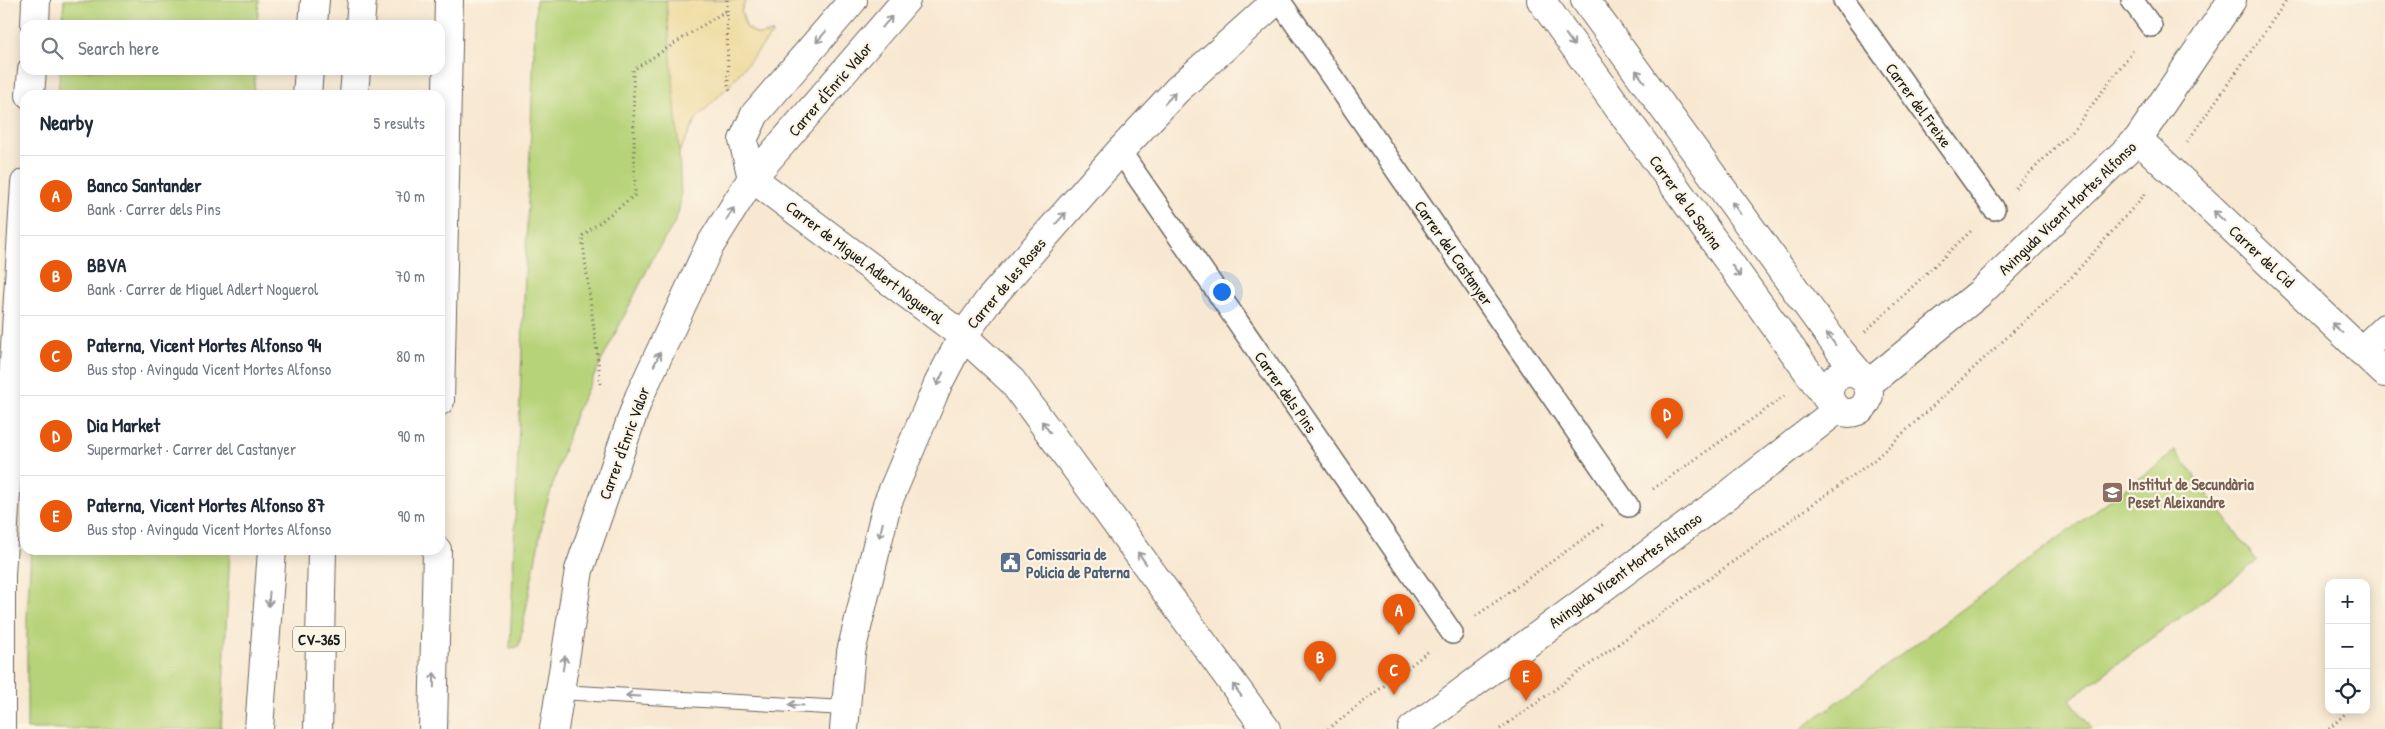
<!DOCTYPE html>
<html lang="en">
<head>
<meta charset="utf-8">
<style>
	:root { --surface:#fff; --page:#f6f6f7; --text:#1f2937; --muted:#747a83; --line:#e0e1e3; --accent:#ea580c }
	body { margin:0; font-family:"Patrick Hand",sans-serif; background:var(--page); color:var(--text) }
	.controls { position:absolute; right:15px; bottom:15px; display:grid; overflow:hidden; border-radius:10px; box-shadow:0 2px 12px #0003 }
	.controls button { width:45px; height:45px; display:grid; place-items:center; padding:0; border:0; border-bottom:1px solid var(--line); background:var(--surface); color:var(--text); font:25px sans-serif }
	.you { position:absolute; left:1221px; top:291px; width:18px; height:18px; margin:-12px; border:4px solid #fff; border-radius:50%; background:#1a73e8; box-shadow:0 0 0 8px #1a73e833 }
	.badge { display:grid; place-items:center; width:32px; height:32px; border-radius:50%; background:var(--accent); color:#fff; font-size:16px; font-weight:700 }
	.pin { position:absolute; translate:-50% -41px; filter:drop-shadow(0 1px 2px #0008) }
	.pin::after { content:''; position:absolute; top:26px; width:18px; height:15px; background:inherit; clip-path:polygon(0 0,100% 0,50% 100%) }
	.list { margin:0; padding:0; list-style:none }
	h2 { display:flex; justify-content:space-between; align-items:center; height:65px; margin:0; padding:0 20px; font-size:21px }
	h2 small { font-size:16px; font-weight:400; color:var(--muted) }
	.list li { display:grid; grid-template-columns:32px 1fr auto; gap:15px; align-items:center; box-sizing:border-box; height:80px; padding:0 20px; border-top:1px solid var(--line) }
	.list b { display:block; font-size:19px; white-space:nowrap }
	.list p { margin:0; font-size:16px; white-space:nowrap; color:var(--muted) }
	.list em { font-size:16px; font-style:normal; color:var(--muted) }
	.icon { flex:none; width:28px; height:28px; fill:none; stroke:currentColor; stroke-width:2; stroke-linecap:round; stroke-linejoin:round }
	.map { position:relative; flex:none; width:2385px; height:729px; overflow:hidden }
	.search { position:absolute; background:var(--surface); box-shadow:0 2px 12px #0003; left:20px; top:20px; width:425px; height:55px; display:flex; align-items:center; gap:12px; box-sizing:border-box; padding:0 18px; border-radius:15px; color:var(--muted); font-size:19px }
	.panel { position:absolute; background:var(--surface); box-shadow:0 2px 12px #0003; left:20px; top:90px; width:425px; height:465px; border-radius:15px }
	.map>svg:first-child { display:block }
</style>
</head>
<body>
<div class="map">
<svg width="2385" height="729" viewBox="0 0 2385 729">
	<rect width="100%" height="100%" fill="#fcf5e5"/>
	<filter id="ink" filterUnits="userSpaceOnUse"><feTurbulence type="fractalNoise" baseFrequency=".02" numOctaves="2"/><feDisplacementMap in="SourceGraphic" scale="10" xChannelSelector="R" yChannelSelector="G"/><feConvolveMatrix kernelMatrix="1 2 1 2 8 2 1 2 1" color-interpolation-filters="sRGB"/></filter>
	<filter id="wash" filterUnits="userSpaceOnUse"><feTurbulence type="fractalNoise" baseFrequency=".0096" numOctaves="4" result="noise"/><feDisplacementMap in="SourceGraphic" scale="20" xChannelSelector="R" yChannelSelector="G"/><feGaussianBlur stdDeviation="1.12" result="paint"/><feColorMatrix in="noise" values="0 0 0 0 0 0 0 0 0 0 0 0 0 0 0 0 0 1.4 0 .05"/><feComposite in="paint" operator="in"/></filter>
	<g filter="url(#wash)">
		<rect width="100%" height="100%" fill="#f8e8d2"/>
		<!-- green -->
		<g fill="#b7d379" stroke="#6a784a">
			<path d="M 64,0 L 259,0 L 257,25 L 62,25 Z"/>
			<path d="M 536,0 L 746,0 L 741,11 L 746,27 L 758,35 L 773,33 L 696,119 L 679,152 L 681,196 L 679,210 L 674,224 L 655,254 L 575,414 L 545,510 L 519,646 L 510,649 Z"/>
			<path d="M 60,70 L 255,70 L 254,95 L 58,95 Z"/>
			<path d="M 2176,451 L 2257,561 L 2070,699 L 2092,729 L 1801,729 Z"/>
			<path d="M 31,550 L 230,550 L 221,729 L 27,729 L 27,618 Z"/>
		</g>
		<!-- sand -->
		<path fill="#eeda9e" stroke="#857b5d" d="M 666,0 L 746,0 L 741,11 L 746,27 L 758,35 L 773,33 L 728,87 L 696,119 L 679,152 Z"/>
	</g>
	<g filter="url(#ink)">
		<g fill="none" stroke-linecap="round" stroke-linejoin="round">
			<defs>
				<path id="service" d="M 559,692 L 844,708"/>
				<g id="pedestrian">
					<path d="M 1279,0 L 1628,506"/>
					<path d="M 1844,0 L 1994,209"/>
					<path d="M 2132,0 L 2151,26"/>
					<path d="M 1120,151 L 1452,633"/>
				</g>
				<g id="minor">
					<path d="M 1541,0 L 1831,404"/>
					<path d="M 1585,0 L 1841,352 L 1862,377"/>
					<path d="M 35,25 L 36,0"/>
					<path d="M 30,95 L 32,70"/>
					<path d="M 2138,139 L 2385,373"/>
					<path d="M 2361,351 L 2385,328"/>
					<path d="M 1,729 L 1,575 L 25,183"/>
					<path d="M 554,729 L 579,570 L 639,397 L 709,247 L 752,178 L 963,336 L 1012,381 L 1266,729"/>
					<path d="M 844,729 L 851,652 L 887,504 L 938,384 L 963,336 L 989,300 L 1120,151 L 1177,90 L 1277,0"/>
				</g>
				<g id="tertiary">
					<path d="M 752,178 L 906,0"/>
					<path d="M 752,178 L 743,140 L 755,114 L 853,0"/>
					<circle cx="1849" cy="393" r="20"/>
					<path d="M 1868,384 L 1980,293 L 2138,139 L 2232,0"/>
					<path d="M 440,401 L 449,0"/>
					<path d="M 259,729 L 272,550"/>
					<path d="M 433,729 L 437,550"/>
					<path d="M 1412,729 L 1724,498 L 1837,410"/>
				</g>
				<g id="primary">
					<path d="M 313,25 L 315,0"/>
					<path d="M 360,25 L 362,0"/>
					<path d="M 307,95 L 309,70"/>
					<path d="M 354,95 L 356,70"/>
					<path d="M 318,729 L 322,550"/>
				</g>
			</defs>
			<!-- service casing -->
			<use href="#service" stroke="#69635c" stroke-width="16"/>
			<!-- pedestrian casing -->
			<use href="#pedestrian" stroke="#69635c" stroke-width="24"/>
			<!-- minor casing -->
			<use href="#minor" stroke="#69635c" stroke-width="30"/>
			<!-- tertiary casing -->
			<use href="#tertiary" stroke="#69635c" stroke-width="30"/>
			<!-- primary casing -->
			<use href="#primary" stroke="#69635c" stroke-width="30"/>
			<!-- path -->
			<g stroke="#69635c" stroke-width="3" stroke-dasharray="1 4" stroke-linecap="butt">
				<path d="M 727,0 L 728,87 L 730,91"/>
				<path d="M 2187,142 L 2287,0"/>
				<path d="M 2015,188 L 2078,124 L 2134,49"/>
				<path d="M 1865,332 L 1973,229"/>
				<path d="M 601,384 L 582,236 L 635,195 L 633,70 L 727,10"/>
				<path d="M 1653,489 L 1785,396"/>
				<path d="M 1476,616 L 1605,523"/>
				<path d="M 1328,729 L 1429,651"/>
				<path d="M 1500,729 L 1873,461 L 2069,280 L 2147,192"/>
				<path d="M 2329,729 L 2349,710"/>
			</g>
			<!-- service -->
			<use href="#service" stroke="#fff" stroke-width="14"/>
			<!-- pedestrian -->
			<use href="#pedestrian" stroke="#fff" stroke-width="21"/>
			<!-- minor -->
			<use href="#minor" stroke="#fff" stroke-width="28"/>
			<!-- tertiary -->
			<use href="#tertiary" stroke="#fff" stroke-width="28"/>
			<!-- primary -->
			<use href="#primary" stroke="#fff" stroke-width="28"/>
		</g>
		<!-- one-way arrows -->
		<defs><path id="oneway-shaft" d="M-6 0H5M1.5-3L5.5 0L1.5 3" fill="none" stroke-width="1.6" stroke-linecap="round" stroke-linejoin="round" transform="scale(1.25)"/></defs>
		<g stroke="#999">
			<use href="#oneway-shaft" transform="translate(887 22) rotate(-49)"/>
			<use href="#oneway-shaft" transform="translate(821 37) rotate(131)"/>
			<use href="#oneway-shaft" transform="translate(1570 40) rotate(54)"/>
			<use href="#oneway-shaft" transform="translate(1640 76) rotate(-126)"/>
			<use href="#oneway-shaft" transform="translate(1170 98) rotate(-47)"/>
			<use href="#oneway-shaft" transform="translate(1736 208) rotate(-126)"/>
			<use href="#oneway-shaft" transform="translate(730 214) rotate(-58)"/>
			<use href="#oneway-shaft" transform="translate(2219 216) rotate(-137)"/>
			<use href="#oneway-shaft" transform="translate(1061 218) rotate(-48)"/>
			<use href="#oneway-shaft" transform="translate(1736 271) rotate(54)"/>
			<use href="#oneway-shaft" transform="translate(2337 328) rotate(-137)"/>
			<use href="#oneway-shaft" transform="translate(1831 339) rotate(-126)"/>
			<use href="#oneway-shaft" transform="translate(657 359) rotate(-65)"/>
			<use href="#oneway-shaft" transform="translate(940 379) rotate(116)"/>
			<use href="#oneway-shaft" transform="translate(1046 427) rotate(-126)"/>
			<use href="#oneway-shaft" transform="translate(881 530) rotate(104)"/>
			<use href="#oneway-shaft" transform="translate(1142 558) rotate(-126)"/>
			<use href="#oneway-shaft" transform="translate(269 599) rotate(94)"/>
			<use href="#oneway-shaft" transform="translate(564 663) rotate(-81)"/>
			<use href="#oneway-shaft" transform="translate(434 680) rotate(-89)"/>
			<use href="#oneway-shaft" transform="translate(1237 690) rotate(-126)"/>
			<use href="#oneway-shaft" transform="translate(633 696) rotate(-177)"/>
			<use href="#oneway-shaft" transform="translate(796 705) rotate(-177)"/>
		</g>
	</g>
	<!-- icons -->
	<defs>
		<symbol id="school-square" viewBox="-11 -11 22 22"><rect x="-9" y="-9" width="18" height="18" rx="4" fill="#8d6e63" stroke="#fcf5e5"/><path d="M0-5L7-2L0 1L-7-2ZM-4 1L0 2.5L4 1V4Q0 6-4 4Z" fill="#fff"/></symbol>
		<symbol id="civic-square" viewBox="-11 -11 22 22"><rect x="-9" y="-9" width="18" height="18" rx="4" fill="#5c6f8a" stroke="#fcf5e5"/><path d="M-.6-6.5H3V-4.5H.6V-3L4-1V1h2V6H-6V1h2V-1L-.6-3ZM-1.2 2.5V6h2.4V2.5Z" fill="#fff"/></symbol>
	</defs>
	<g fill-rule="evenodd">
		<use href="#school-square" x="2100" y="480" width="25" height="25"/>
		<use href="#civic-square" x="998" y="550" width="25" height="25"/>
	</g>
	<g text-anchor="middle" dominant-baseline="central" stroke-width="4.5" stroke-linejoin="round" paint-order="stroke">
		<!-- shield labels -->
		<rect fill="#fcf5e5" stroke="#5f5d58" stroke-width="1" x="293" y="626.5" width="52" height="25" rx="4"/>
		<g font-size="15" font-weight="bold" fill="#1c1c1c">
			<text x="319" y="639">CV-365</text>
		</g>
		<!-- street labels -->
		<g font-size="16" fill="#1c1c1c" stroke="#fcf5e5">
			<text transform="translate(830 89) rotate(-49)">Carrer d'Enric Valor</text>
			<text transform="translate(1919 105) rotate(54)">Carrer del Freixe</text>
			<text transform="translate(1686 202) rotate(54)">Carrer de la Savina</text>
			<text transform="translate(2067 208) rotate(-44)">Avinguda Vicent Mortes Alfonso</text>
			<text transform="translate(1454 253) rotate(55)">Carrer del Castanyer</text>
			<text transform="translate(2262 256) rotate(43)">Carrer del Cid</text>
			<text transform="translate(865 262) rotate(37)">Carrer de Miguel Adlert Noguerol</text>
			<text transform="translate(1006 283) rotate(-50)">Carrer de les Roses</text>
			<text transform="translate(1286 392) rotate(55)">Carrer dels Pins</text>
			<text transform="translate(624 443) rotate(-70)">Carrer d'Enric Valor</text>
			<text transform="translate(1625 570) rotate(-36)">Avinguda Vicent Mortes Alfonso</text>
		</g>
		<!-- education labels -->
		<g font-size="16" font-weight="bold" fill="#785e54" stroke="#fcf5e5" text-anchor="start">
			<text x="2128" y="484">Institut de Secundària<tspan x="2128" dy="18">Peset Aleixandre</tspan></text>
		</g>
		<!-- service labels -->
		<g font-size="16" font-weight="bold" fill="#4e5e75" stroke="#fcf5e5" text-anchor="start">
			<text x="1026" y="554">Comissaria de<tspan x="1026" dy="18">Policia de Paterna</tspan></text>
		</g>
	</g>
</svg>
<div class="controls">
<button>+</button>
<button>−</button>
<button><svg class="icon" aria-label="locate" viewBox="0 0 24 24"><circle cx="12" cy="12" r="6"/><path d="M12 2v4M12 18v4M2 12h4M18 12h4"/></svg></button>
</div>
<div class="you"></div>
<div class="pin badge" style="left:1399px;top:635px">A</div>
<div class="pin badge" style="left:1320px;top:682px">B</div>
<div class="pin badge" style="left:1394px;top:695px">C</div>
<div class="pin badge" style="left:1667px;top:439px">D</div>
<div class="pin badge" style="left:1526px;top:701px">E</div>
<div class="search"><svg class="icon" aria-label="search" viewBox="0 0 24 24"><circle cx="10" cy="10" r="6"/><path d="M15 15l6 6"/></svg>Search here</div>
<section class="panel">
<h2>Nearby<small>5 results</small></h2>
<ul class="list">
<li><span class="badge">A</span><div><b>Banco Santander</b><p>Bank · Carrer dels Pins</p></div><em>70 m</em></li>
<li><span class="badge">B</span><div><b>BBVA</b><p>Bank · Carrer de Miguel Adlert Noguerol</p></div><em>70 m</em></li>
<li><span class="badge">C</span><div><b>Paterna, Vicent Mortes Alfonso 94</b><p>Bus stop · Avinguda Vicent Mortes Alfonso</p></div><em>80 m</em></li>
<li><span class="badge">D</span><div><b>Dia Market</b><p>Supermarket · Carrer del Castanyer</p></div><em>90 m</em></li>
<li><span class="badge">E</span><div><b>Paterna, Vicent Mortes Alfonso 87</b><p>Bus stop · Avinguda Vicent Mortes Alfonso</p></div><em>90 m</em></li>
</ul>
</section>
</div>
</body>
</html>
